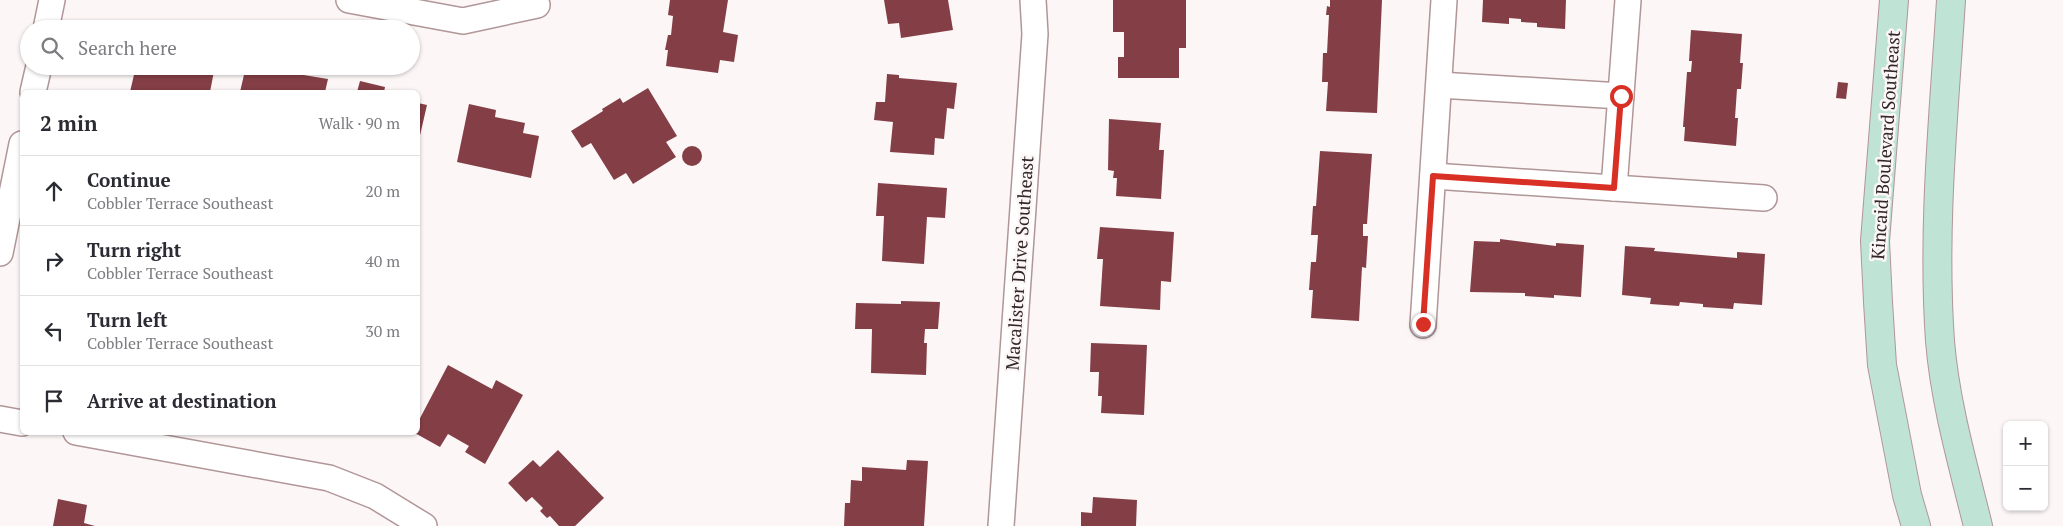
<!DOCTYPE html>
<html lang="en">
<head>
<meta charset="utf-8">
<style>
	:root { --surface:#fff; --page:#f7f7f7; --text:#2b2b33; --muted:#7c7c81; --line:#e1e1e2 }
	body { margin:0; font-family:"PT Serif",serif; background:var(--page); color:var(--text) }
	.controls { position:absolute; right:15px; bottom:15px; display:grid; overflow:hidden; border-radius:8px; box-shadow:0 1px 4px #0004 }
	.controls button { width:45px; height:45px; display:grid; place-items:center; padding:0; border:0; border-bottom:1px solid var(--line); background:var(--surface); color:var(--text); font:25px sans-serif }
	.stop { position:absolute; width:15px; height:15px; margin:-11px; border:4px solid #d93025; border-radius:50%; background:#fff }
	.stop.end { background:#d93025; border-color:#fff; box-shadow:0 1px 5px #0008 }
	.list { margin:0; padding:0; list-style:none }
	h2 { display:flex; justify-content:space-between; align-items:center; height:65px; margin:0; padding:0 20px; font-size:21px }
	h2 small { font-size:16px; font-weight:400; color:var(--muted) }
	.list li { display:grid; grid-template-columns:32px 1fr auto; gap:15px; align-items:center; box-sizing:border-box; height:70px; padding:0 20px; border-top:1px solid var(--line) }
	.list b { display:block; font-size:19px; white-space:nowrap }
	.list p { margin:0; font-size:16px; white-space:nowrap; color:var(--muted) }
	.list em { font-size:16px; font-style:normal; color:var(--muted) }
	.icon { flex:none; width:28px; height:28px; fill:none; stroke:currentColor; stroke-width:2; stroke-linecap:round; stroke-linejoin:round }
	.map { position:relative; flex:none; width:2063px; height:526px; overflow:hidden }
	.search { position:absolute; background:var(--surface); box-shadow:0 1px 4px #0004; left:20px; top:20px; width:400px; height:55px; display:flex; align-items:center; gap:12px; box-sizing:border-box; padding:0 18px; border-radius:28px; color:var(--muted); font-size:19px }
	.panel { position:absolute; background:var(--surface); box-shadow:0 1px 4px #0004; left:20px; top:90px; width:400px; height:345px; border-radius:8px }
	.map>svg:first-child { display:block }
</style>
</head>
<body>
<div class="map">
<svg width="2063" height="526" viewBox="0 0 2063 526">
	<rect width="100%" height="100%" fill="#fcf6f7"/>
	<!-- building -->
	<g fill="#843f46">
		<path d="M 670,0 L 728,0 L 723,32 L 738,35 L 734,62 L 720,60 L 718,73 L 666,66 L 668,50 L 665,50 L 668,35 L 671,35 L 673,16 L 668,15 Z"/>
		<path d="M 884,0 L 948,0 L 953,30 L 901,38 L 899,23 L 888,24 Z"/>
		<path d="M 1113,0 L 1186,0 L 1186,48 L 1179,48 L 1179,78 L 1118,78 L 1118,57 L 1124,57 L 1124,32 L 1113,32 Z"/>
		<path d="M 1330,0 L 1382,0 L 1377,113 L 1326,111 L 1328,82 L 1322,82 L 1323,53 L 1327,53 L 1329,15 L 1326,15 L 1327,6 L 1330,7 Z"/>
		<path d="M 1483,0 L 1566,0 L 1565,29 L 1537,27 L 1537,23 L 1521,22 L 1521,19 L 1509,18 L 1509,24 L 1482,22 Z"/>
		<path d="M 1691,30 L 1742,34 L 1740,63 L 1743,63 L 1741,89 L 1737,89 L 1735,118 L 1738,118 L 1736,146 L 1684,141 L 1685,127 L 1683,127 L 1687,72 L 1691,72 L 1692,61 L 1689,61 Z"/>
		<path d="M 136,66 L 215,66 L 210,92 L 130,92 Z"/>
		<path d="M 246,66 L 273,66 L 273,70 L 328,79 L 325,92 L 240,92 Z"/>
		<path d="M 887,74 L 899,75 L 899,78 L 957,83 L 954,109 L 947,108 L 944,139 L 935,138 L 934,155 L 890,152 L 893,122 L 874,120 L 876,102 L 885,102 Z"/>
		<path d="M 360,81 L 385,87 L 384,92 L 357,92 Z"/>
		<path d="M 1838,82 L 1848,83 L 1846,99 L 1836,98 Z"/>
		<path d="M 648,88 L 677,136 L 666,142 L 676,157 L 633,184 L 626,173 L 614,180 L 591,143 L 582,148 L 571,131 L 603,111 L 602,109 L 620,98 L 623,103 Z"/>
		<path d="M 418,103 L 427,105 L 418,144 Z"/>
		<path d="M 469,104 L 496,110 L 495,117 L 525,123 L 523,133 L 539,136 L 531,178 L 457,162 Z"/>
		<path d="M 1109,119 L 1161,123 L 1159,150 L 1164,150 L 1161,199 L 1116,196 L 1117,178 L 1113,178 L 1114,171 L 1108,170 Z"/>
		<circle cx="692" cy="156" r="10"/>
		<path d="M 1320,151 L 1372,154 L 1367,224 L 1363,224 L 1363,236 L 1368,236 L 1366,268 L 1362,267 L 1359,321 L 1311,318 L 1313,290 L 1309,290 L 1311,262 L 1316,262 L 1318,235 L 1311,235 L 1313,206 L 1316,206 Z"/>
		<path d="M 878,183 L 947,188 L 945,218 L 927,217 L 924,264 L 882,261 L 884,216 L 876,216 Z"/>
		<path d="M 1100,227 L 1174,232 L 1171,282 L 1161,281 L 1160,310 L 1100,306 L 1103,259 L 1097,259 Z"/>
		<path d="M 1500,239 L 1556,246 L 1556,243 L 1584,245 L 1581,297 L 1554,295 L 1554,298 L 1525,296 L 1525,293 L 1470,292 L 1474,241 L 1500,242 Z"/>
		<path d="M 1625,246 L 1655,248 L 1654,251 L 1737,258 L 1737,252 L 1765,254 L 1762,305 L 1734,303 L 1733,309 L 1703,307 L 1703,304 L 1680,302 L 1679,306 L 1650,304 L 1651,298 L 1622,295 Z"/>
		<path d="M 901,301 L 940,302 L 938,329 L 925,329 L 924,343 L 927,343 L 926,375 L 871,373 L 872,329 L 855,329 L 856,303 L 901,304 Z"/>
		<path d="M 1091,343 L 1147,345 L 1144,415 L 1101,413 L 1102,396 L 1098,396 L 1099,372 L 1090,372 Z"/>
		<path d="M 448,365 L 492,389 L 496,380 L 523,395 L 485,464 L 465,452 L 469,446 L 448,434 L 440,447 L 413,432 L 418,432 L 418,422 Z"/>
		<path d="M 558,450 L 604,498 L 575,526 L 559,526 L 550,516 L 547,518 L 540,511 L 543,508 L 532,497 L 526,502 L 508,483 L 533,460 L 540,467 Z"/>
		<path d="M 907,460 L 928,461 L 924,526 L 844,526 L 845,503 L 850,503 L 851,480 L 862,481 L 862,467 L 906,470 Z"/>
		<path d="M 1093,497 L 1137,500 L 1136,526 L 1081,526 L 1081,512 L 1092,513 Z"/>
		<path d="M 58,499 L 87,505 L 84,523 L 95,526 L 53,526 Z"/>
	</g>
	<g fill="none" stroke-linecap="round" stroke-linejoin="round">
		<defs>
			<g id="street">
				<path d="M 349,0 L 463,21 L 537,5"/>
				<path d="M 46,29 L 52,0"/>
				<path d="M 1439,85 L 1621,96"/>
				<path d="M 33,92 L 39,66"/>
				<path d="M 1433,176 L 1764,198"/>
				<path d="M 1614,188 L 1628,0"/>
				<path d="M 0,253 L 22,144"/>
				<path d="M 1423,325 L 1444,0"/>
				<path d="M 0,419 L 22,423"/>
				<path d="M 76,432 L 329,478 L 375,496 L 424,526"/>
				<path d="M 1001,526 L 1035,34 L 1033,0"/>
			</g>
			<g id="secondary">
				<path d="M 1894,0 L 1875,241 L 1878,302 L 1882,365 L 1907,495 L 1916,526"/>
				<path d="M 1951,0 C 1944,113 1932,227 1940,341 C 1945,403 1963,465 1978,526"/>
			</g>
		</defs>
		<!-- street casing -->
		<use href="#street" stroke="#b19697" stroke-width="28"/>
		<!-- secondary casing -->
		<use href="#secondary" stroke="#b19697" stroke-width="30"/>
		<!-- street -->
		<use href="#street" stroke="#fff" stroke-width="25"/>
		<!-- secondary -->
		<use href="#secondary" stroke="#bfe3d5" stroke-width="28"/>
	</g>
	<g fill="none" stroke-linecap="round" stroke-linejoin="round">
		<!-- route -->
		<path stroke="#d93025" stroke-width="6" d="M 1423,324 L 1433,176 L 1614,188 L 1621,96"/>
	</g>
	<g text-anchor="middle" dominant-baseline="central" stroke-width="5" stroke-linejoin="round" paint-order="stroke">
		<!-- street labels -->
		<g font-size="18" fill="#322728" stroke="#fcf6f7">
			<text transform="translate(1885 145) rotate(-86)">Kincaid Boulevard Southeast</text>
			<text transform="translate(1019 263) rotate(-86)">Macalister Drive Southeast</text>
		</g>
	</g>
</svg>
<div class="controls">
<button>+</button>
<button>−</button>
</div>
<div class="stop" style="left:1621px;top:96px"></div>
<div class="stop end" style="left:1423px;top:324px"></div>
<div class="search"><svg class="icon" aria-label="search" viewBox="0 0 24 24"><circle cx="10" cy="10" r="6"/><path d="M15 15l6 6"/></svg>Search here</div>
<section class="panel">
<h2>2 min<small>Walk · 90 m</small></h2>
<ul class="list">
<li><svg class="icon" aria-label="ahead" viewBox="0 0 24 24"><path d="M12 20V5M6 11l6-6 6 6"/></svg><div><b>Continue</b><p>Cobbler Terrace Southeast</p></div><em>20 m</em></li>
<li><svg class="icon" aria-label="right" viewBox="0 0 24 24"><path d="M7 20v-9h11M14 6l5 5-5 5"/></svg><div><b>Turn right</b><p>Cobbler Terrace Southeast</p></div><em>40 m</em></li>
<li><svg class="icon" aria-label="left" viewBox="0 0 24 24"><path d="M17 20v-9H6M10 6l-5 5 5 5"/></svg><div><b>Turn left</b><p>Cobbler Terrace Southeast</p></div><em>30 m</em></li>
<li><svg class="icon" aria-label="arrive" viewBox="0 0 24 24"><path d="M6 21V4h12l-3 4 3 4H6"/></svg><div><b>Arrive at destination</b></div></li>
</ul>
</section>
</div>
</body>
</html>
